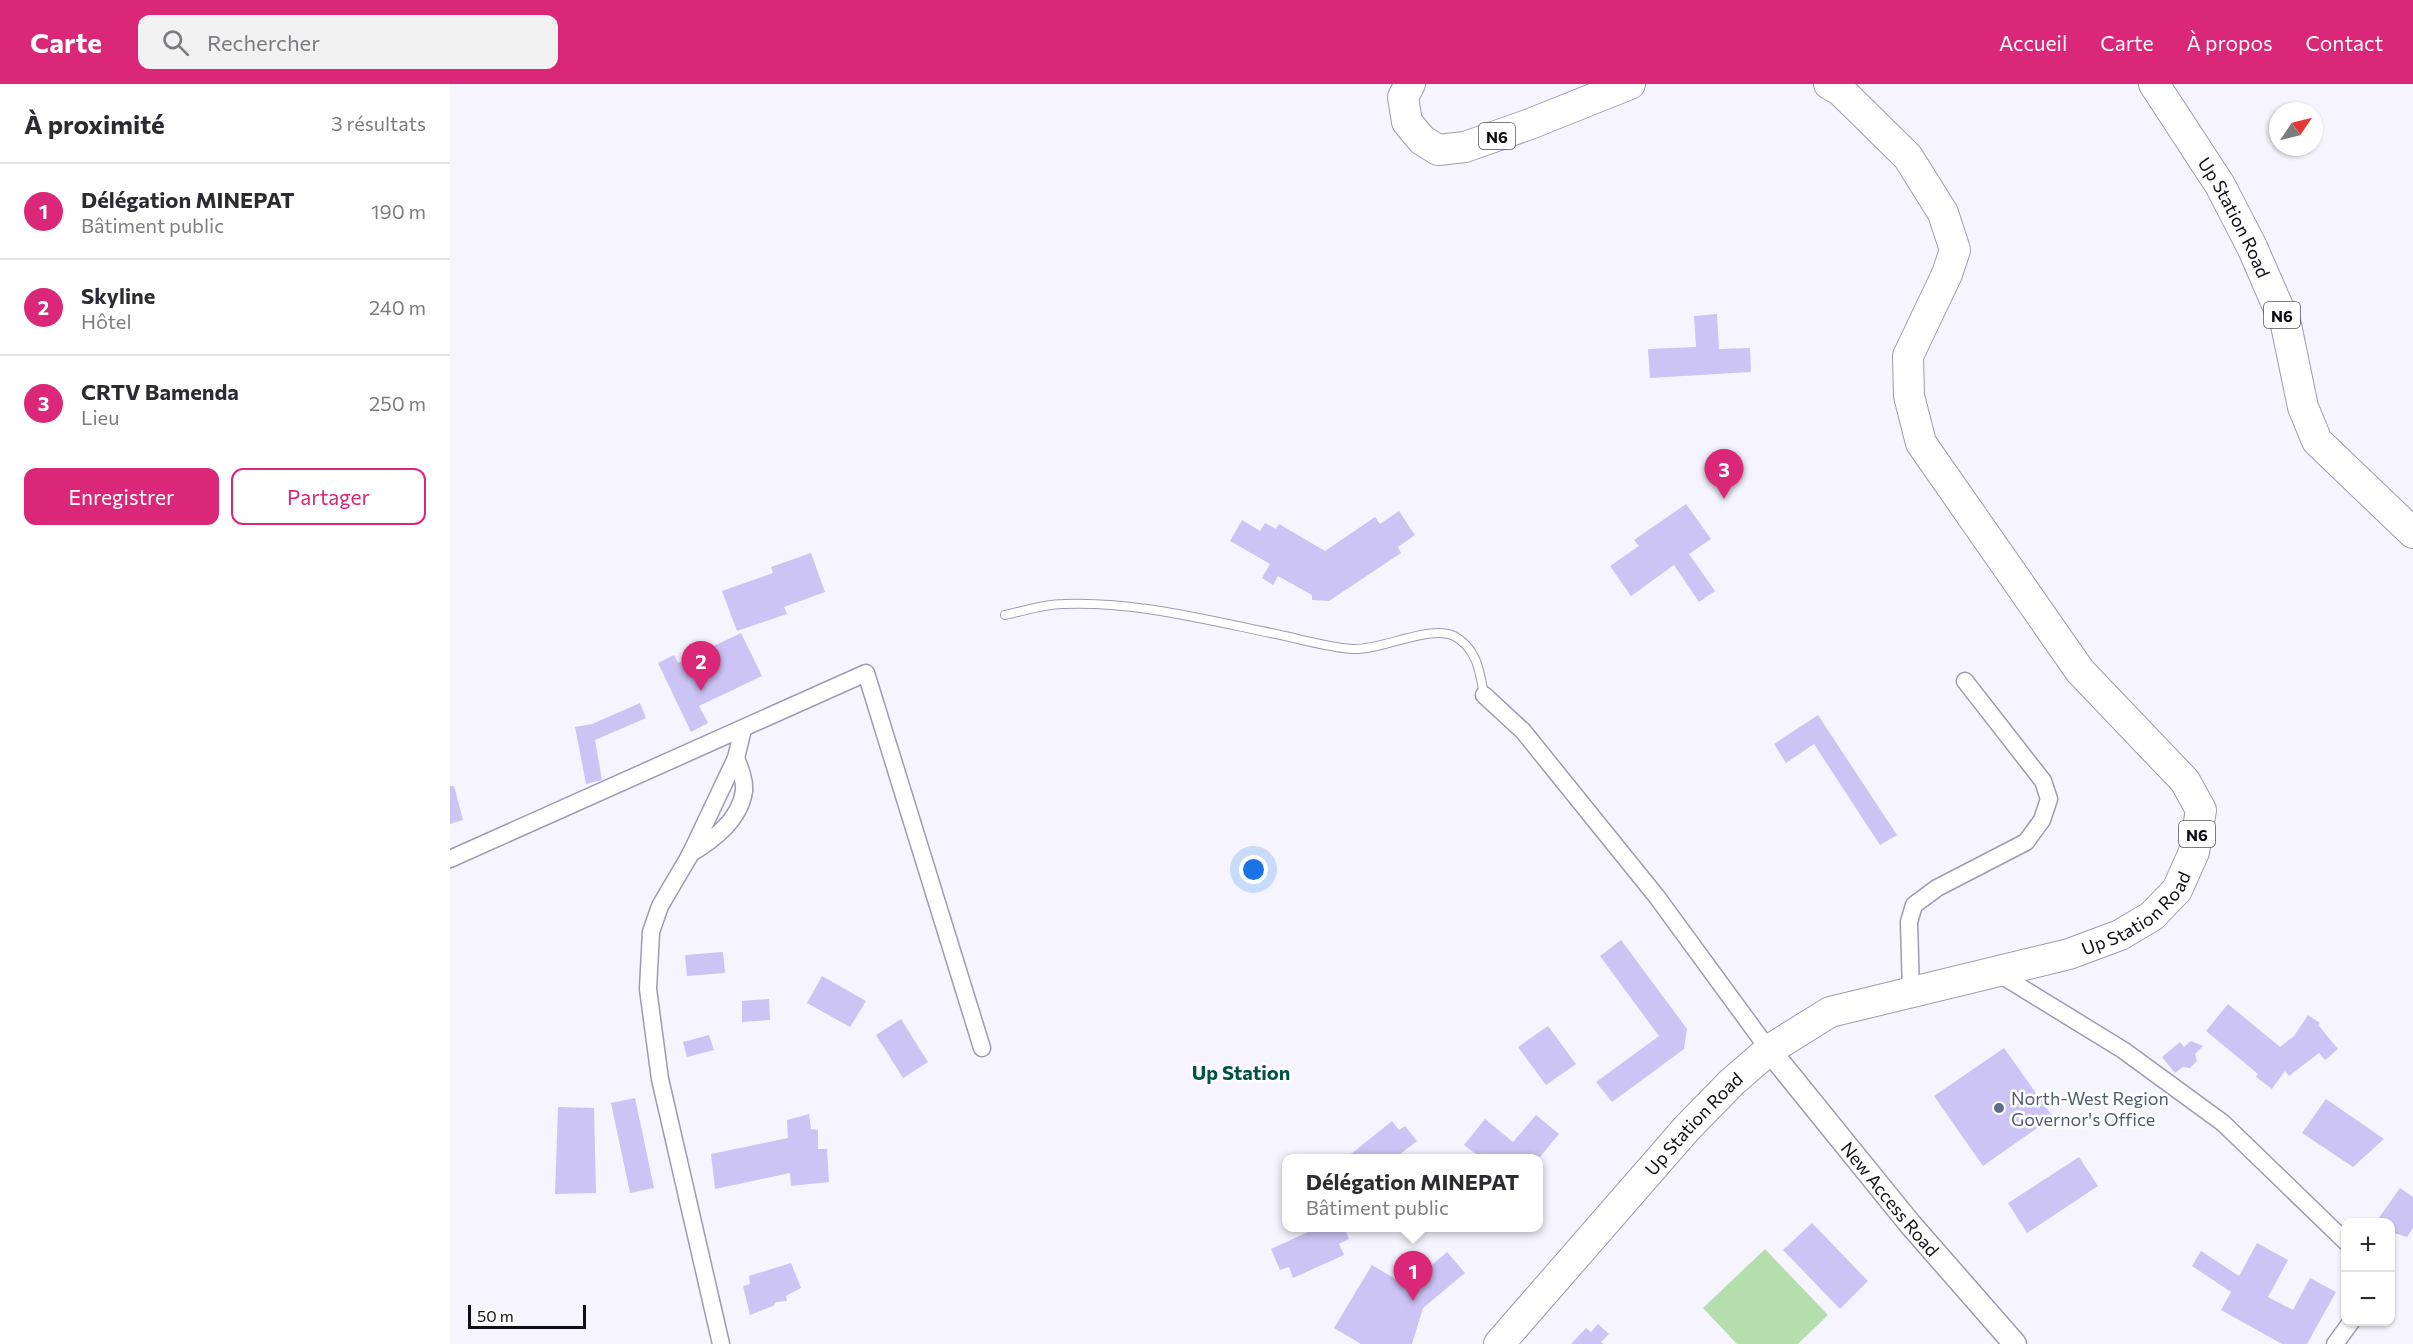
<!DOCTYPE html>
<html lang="fr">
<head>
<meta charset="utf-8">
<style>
	:root { --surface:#fff; --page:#f2f2f3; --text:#2b2b33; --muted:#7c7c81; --line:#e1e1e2; --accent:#db2777 }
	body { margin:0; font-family:Commissioner,sans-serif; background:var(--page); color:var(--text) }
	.controls { position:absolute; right:18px; bottom:18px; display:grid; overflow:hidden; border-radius:12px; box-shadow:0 2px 4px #0004 }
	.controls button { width:54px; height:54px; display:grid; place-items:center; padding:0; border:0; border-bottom:2px solid var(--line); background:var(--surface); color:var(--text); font:30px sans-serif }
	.compass { position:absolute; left:1819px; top:18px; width:54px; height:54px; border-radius:50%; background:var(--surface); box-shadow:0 2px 4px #0004; rotate:55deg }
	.scale { position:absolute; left:18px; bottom:15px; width:118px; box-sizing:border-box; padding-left:6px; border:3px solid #0e0c14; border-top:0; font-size:16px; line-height:21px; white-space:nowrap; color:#0e0c14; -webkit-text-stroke:4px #fff; paint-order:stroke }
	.you { position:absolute; left:804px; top:786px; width:21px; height:21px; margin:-15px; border:4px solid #fff; border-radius:50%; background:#1a73e8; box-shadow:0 0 0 9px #1a73e833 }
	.badge { display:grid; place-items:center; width:39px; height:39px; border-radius:50%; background:var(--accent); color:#fff; font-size:20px; font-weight:700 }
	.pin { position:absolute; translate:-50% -50px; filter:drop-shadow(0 2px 3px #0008) }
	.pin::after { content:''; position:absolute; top:32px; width:21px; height:18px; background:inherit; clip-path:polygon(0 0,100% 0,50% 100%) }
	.popup { position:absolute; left:832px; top:1070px; width:261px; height:78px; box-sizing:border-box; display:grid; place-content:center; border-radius:12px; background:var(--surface); filter:drop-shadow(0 2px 4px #0005); font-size:20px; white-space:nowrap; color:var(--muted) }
	.popup b { font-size:22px; color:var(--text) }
	.popup::after { content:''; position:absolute; left:50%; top:100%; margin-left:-12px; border:12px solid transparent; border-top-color:var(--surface) }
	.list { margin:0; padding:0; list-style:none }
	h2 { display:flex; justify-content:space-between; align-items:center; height:78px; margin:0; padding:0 24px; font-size:26px }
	h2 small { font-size:20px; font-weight:400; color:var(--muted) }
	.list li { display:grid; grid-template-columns:39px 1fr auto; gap:18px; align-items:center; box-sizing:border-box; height:96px; padding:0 24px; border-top:2px solid var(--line) }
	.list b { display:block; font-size:22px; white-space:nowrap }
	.list p { margin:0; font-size:20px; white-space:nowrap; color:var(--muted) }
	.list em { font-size:20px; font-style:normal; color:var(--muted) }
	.actions { display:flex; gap:12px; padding:18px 24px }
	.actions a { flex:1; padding:14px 0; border:2px solid var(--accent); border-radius:12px; text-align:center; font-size:21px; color:var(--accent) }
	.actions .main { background:var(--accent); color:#fff }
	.icon { flex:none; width:33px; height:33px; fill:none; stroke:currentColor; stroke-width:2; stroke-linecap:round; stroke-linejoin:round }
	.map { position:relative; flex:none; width:1963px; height:1260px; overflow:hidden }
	header { display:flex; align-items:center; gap:36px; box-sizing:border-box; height:84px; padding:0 30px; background:var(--accent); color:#fff }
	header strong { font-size:28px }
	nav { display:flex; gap:33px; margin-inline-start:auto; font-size:21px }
	.search { width:420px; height:54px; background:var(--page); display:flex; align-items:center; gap:15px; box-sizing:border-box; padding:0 21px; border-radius:12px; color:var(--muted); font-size:22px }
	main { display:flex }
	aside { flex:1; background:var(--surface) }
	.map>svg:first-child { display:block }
</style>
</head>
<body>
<header>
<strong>Carte</strong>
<div class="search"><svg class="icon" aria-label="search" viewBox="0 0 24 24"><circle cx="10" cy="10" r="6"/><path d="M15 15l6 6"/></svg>Rechercher</div>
<nav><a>Accueil</a><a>Carte</a><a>À propos</a><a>Contact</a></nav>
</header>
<main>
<aside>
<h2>À proximité<small>3 résultats</small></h2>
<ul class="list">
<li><span class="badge">1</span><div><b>Délégation MINEPAT</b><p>Bâtiment public</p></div><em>190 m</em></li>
<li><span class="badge">2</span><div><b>Skyline</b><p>Hôtel</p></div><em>240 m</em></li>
<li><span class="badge">3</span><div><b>CRTV Bamenda</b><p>Lieu</p></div><em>250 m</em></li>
</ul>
<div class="actions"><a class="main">Enregistrer</a><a>Partager</a></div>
</aside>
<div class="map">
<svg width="1963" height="1260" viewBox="0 0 1963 1260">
	<rect width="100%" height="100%" fill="#f6f5ff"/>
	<!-- green -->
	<path fill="#b4deab" d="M 1315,1165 L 1378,1231 L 1348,1260 L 1287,1260 L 1253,1224 Z"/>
	<!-- building -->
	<g fill="#cbc4f5">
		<path d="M 1267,230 L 1269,265 L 1300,264 L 1301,288 L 1200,294 L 1198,265 L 1246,263 L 1244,232 Z"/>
		<path d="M 1236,420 L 1261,455 L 1239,470 L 1265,507 L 1249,518 L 1224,481 L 1181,512 L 1160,482 L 1189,462 L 1184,456 Z"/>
		<path d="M 949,427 L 965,451 L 948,463 L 951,469 L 879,517 L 862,516 L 862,511 L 828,492 L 823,501 L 812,494 L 820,480 L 780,457 L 792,436 L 810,447 L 815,439 L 826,445 L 829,440 L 875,467 L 925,433 L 930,440 Z"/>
		<path d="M 361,469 L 375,508 L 334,523 L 337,530 L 287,547 L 272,507 L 323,489 L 321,483 Z"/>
		<path d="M 291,549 L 312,592 L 249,622 L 258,639 L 241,648 L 208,579 L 224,571 L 228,579 Z"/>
		<path d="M 190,619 L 196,634 L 145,656 L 152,696 L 136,700 L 125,643 L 142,640 Z"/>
		<path d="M 1368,631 L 1447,751 L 1430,761 L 1364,660 L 1336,679 L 1324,660 Z"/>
		<path d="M 0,702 L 4,702 L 13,736 L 0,740 Z"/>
		<path d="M 1171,856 L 1237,945 L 1234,965 L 1162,1018 L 1146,998 L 1209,952 L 1150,872 Z"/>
		<path d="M 273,868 L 275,889 L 237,892 L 235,871 Z"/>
		<path d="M 372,892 L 416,917 L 400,943 L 357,919 Z"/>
		<path d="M 319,915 L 320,936 L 292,938 L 292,917 Z"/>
		<path d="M 1778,920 L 1830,963 L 1844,952 L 1858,931 L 1870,939 L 1868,941 L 1888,965 L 1875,976 L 1869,969 L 1839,992 L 1835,987 L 1822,1005 L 1806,993 L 1808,990 L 1756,947 Z"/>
		<path d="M 451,935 L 478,978 L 453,994 L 426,951 Z"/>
		<path d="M 1098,942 L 1126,980 L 1096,1001 L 1068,963 Z"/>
		<path d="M 259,951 L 264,966 L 237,973 L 233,958 Z"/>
		<path d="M 1741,957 L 1753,962 L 1745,970 L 1747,977 L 1740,984 L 1733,983 L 1725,989 L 1712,973 L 1730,958 L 1734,963 Z"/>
		<path d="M 1554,964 L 1603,1033 L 1533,1082 L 1484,1012 Z"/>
		<path d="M 185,1014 L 204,1104 L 180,1109 L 161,1019 Z"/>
		<path d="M 1876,1015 L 1934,1055 L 1903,1083 L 1852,1049 Z"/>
		<path d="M 108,1023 L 144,1024 L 146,1109 L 105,1110 Z"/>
		<path d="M 359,1030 L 361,1045 L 368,1046 L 368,1065 L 377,1065 L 379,1098 L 341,1102 L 340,1089 L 265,1105 L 261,1070 L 338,1054 L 337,1036 Z"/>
		<path d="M 1086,1031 L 1109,1050 L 1089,1074 L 1031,1074 L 1014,1061 L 1035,1035 L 1063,1058 Z"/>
		<path d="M 942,1037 L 949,1046 L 955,1042 L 967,1057 L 945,1074 L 896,1074 Z"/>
		<path d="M 1629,1073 L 1648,1102 L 1577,1149 L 1558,1119 Z"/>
		<path d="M 1950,1104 L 1963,1113 L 1963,1144 L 1957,1153 L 1941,1148 L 1941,1138 L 1926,1138 Z"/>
		<path d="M 1362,1139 L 1418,1197 L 1390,1225 L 1333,1166 Z"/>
		<path d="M 869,1143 L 894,1143 L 899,1155 L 889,1160 L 894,1171 L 843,1194 L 839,1183 L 830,1186 L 821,1165 Z"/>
		<path d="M 1807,1159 L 1838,1176 L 1818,1213 L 1843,1226 L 1860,1194 L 1886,1208 L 1857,1260 L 1832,1260 L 1771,1226 L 1781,1208 L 1742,1182 L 1751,1167 L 1789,1192 Z"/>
		<path d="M 997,1168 L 1015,1189 L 973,1224 L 962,1260 L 911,1260 L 884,1244 L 922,1181 L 957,1202 Z"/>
		<path d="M 341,1179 L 351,1204 L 336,1212 L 337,1217 L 326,1218 L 323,1222 L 300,1231 L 293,1202 L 300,1200 L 299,1192 Z"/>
		<path d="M 1148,1240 L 1159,1250 L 1151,1258 L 1154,1260 L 1121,1260 L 1136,1244 L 1141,1248 Z"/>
	</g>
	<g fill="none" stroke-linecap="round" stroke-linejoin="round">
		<defs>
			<path id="lane" d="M 555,531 C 574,527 594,520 613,520 C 683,517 753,535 821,549 C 847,554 875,563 902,565 C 930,567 981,540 1004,552 C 1027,564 1030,588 1034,611"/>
			<g id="street">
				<path d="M 1034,611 L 1073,647 L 1207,813 L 1319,966"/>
				<path d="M 240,770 C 263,756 290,736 294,707 C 295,696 290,684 286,674"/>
				<path d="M 0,775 L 416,589 L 532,964"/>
				<path d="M 1546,888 L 1673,966 L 1773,1039 L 1896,1158"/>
				<path d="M 1461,908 L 1459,838 L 1464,821 L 1487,804 L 1576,758 L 1592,736 L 1599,715 L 1593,697 L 1515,597"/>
				<path d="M 271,1260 L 210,995 L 198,905 L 201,848 L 210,822 L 240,771 L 286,674 L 293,645"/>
				<path d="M 1885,1260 L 1901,1238"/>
			</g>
			<g id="secondary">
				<path id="s1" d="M 1319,966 L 1460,1140 L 1565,1260"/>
			</g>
			<g id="highway">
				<path d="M 960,0 L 953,13 L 957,38 L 972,56 L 988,66 L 1015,63 L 1080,40 L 1180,0"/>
				<path id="s2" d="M 1704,0 L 1770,101 L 1802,163 L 1836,241 L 1853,323 L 1867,357 L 1963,449"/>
				<path id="s3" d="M 1049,1260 L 1237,1044 L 1282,998 L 1319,966 L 1380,928 L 1619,870 L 1670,851 L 1702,832 L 1727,806 L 1744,768 L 1751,726 L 1735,697 L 1630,587 L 1471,359 L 1459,312 L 1458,272 L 1497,190 L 1505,166 L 1493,129 L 1458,73 L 1391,7 L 1379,0"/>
			</g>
		</defs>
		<!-- lane casing -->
		<use href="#lane" stroke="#9e9ab1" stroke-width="10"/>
		<!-- street casing -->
		<use href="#street" stroke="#9e9ab1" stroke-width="19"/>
		<!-- secondary casing -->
		<use href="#secondary" stroke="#9e9ab1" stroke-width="25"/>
		<!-- highway casing -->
		<use href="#highway" stroke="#9e9ab1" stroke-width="32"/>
		<!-- lane -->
		<use href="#lane" stroke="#fff" stroke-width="8"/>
		<!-- street -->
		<use href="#street" stroke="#fff" stroke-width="16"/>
		<!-- secondary -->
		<use href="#secondary" stroke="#fff" stroke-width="22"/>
		<!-- highway -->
		<use href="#highway" stroke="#fff" stroke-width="30"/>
	</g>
	<!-- markers -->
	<circle fill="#5c6f8a" stroke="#fff" stroke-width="2" cx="1549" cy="1024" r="6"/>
	<g text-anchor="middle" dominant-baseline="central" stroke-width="5" stroke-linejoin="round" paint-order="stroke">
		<!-- shield labels -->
		<g fill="#fff" stroke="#56555a" stroke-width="1.5">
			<rect x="1029" y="39" width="36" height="26" rx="4.5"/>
			<rect x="1814" y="218" width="36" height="26" rx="4.5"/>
			<rect x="1729" y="737" width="36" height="26" rx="4.5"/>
		</g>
		<g font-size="16" font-weight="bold" fill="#0e0c14">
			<text x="1047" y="52">N6</text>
			<text x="1832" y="231">N6</text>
			<text x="1747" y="750">N6</text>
		</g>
		<!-- street labels -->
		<g font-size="18" fill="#0e0c14" stroke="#fff">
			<text stroke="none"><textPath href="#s2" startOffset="156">Up Station Road</textPath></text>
			<text stroke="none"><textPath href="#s3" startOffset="798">Up Station Road</textPath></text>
			<text stroke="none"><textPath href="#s3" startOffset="294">Up Station Road</textPath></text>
			<text stroke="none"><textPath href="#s1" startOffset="192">New Access Road</textPath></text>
		</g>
		<!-- service labels -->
		<g font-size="18" fill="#4e5e75" stroke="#fff" text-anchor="start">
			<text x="1561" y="1014">North-West Region<tspan x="1561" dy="21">Governor's Office</tspan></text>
		</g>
		<!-- neighbourhood labels -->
		<g font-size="20" font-weight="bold" fill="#00543f" stroke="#fff">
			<text x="791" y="988">Up Station</text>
		</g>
	</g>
</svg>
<div class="controls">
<button>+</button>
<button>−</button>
</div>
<svg class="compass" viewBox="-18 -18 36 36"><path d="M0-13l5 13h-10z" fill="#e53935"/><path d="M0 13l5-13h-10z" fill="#7c7c81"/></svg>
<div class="scale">50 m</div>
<div class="you"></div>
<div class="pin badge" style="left:963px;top:1217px">1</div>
<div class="popup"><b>Délégation MINEPAT</b>Bâtiment public</div>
<div class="pin badge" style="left:251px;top:607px">2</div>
<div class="pin badge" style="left:1274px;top:415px">3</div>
</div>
</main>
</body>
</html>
